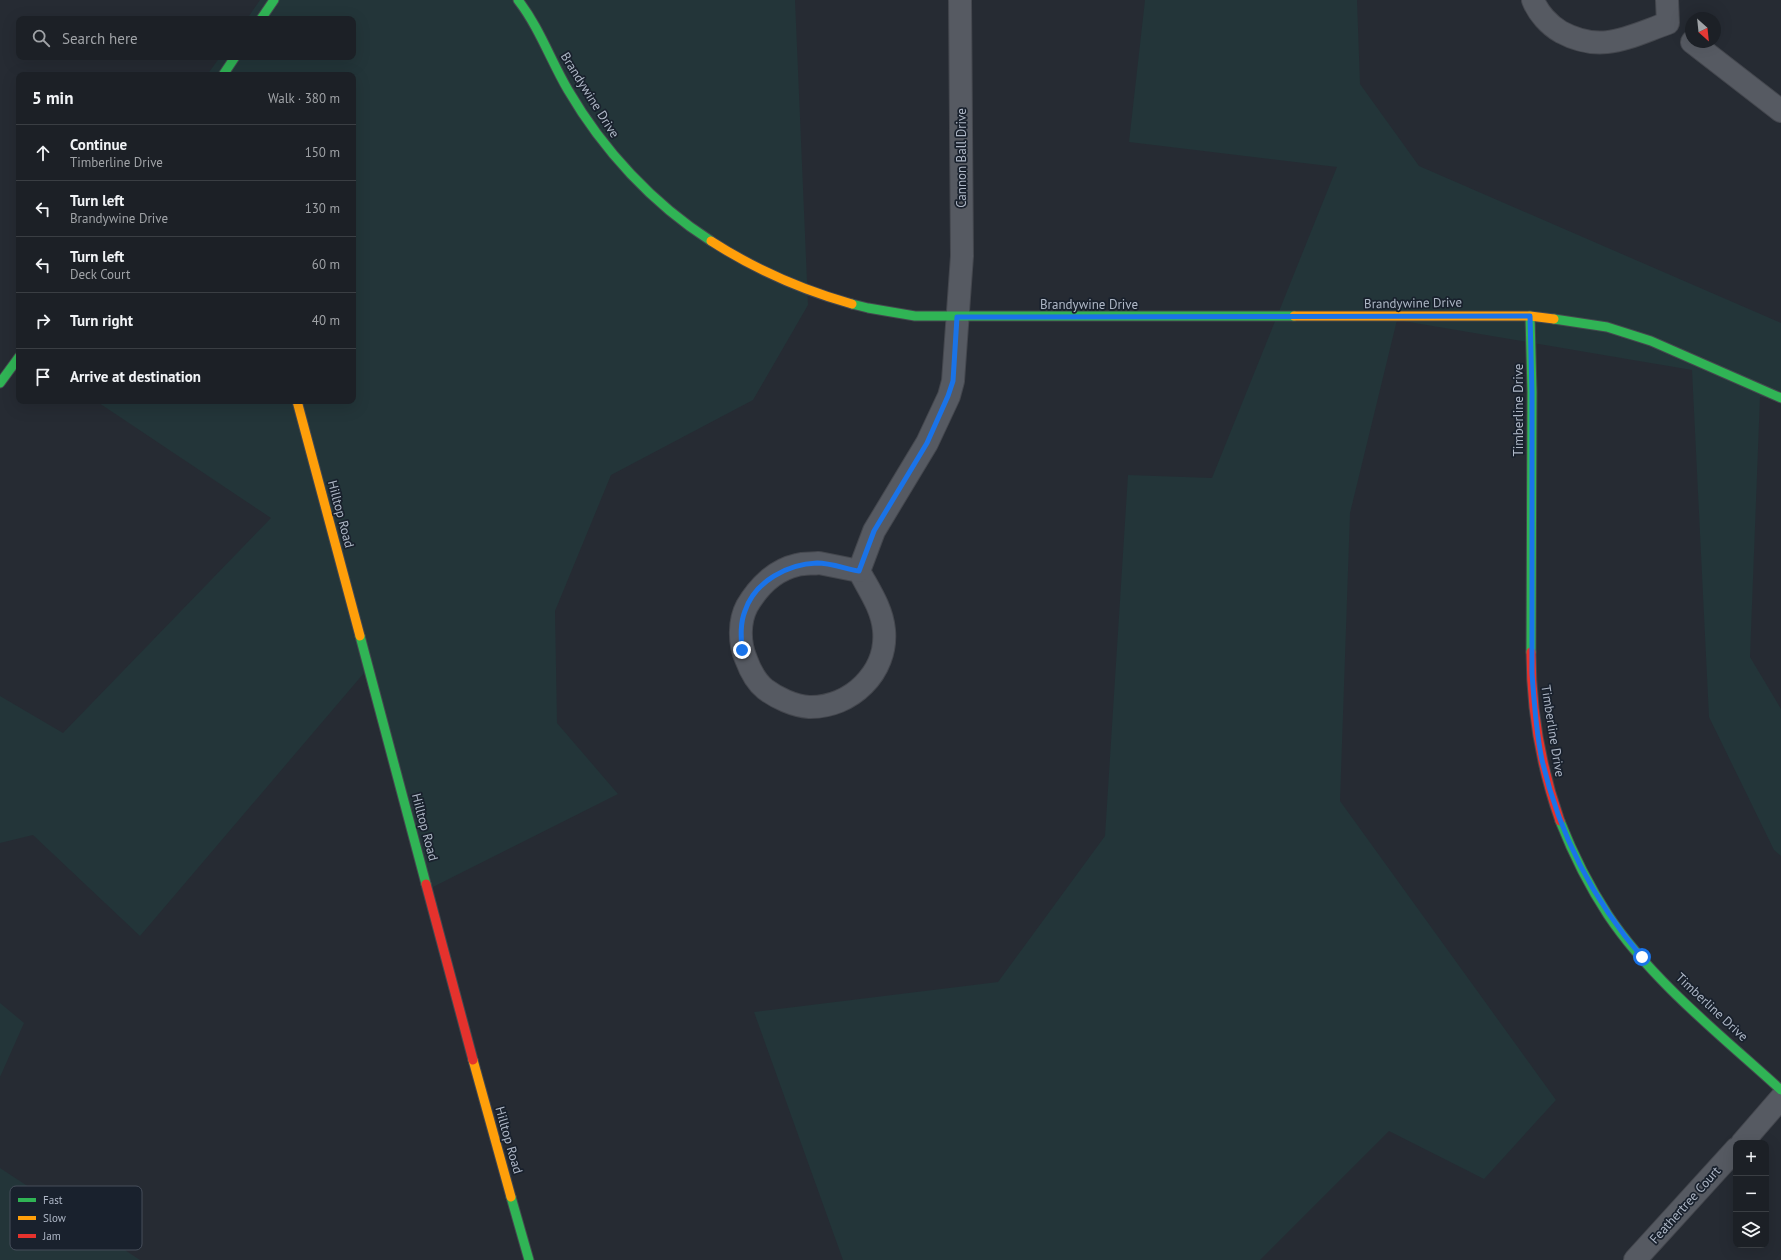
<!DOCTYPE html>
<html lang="en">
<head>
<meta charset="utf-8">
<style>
	:root { --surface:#1c2026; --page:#25282e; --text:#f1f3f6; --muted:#a0a3a7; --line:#3a3e43 }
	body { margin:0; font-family:"PT Sans",sans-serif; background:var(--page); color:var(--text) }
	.controls { position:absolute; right:12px; bottom:12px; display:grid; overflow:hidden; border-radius:8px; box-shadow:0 4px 16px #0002 }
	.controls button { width:36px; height:36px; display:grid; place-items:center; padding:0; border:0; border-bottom:1px solid var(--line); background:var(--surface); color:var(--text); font:20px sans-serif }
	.compass { position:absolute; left:1685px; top:12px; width:36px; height:36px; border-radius:50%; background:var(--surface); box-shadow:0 4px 16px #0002; rotate:153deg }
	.stop { position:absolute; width:12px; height:12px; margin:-9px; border:3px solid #1a73e8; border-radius:50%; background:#fff }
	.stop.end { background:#1a73e8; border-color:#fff; box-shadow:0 1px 4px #0008 }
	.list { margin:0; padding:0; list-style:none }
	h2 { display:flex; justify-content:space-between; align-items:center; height:52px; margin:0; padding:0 16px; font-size:17px }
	h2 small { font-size:13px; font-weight:400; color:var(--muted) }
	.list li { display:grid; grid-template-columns:26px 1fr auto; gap:12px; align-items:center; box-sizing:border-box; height:56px; padding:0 16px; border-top:1px solid var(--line) }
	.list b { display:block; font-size:15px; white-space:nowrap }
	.list p { margin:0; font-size:13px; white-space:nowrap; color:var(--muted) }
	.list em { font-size:13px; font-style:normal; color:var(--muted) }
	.icon { flex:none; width:22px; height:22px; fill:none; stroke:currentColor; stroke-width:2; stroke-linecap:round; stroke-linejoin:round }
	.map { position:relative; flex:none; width:1781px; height:1260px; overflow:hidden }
	.search { position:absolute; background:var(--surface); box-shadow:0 4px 16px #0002; left:16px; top:16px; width:340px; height:44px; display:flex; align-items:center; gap:10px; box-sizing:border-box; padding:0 14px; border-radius:8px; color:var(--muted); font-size:15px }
	.panel { position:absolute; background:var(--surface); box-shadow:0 4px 16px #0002; left:16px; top:72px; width:340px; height:332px; border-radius:8px }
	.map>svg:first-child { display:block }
</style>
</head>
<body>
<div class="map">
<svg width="1781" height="1260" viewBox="0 0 1781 1260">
	<rect width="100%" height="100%" fill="#262b33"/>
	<!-- green -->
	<g fill="#233539">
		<path d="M 260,0 L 795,0 L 808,305 L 753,400 L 611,475 L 555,611 L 557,723 L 618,794 L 425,891 L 364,673 L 140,936 L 33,835 L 0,843 L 0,696 L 63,733 L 271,518 L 96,401 L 353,401 L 353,75 L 207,75 L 220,57 L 353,57 L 353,19 L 247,19 Z"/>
		<path d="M 1145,0 L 1357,0 L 1360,84 L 1419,166 L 1781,323 L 1781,399 L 1760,397 L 1750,657 L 1781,709 L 1781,856 L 1774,850 L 1709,717 L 1692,370 L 1397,320 L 1350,513 L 1340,801 L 1556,1100 L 1484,1179 L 1389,1131 L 1260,1260 L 843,1260 L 754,1012 L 998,982 L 1105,836 L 1128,475 L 1212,478 L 1337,167 L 1129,142 Z"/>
		<path d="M 0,1003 L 24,1023 L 0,1077 Z"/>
		<path d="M 0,1168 L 140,1260 L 0,1260 Z"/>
	</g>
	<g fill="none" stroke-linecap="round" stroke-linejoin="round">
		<defs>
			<g id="street">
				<path d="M 1533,0 C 1538,13 1549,25 1561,32 C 1602,54 1628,37 1668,23 L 1667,0"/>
				<path d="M 1692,42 L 1781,111"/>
				<path d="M 819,563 L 859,571 C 869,590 882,608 884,630 C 888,672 851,708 809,707 C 794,706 777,698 765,689 C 755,681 750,670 746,659 C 739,643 739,621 747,606 C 758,587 775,570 797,565 C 804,563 812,564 819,563 Z"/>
				<path d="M 859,571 L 874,531 L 927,443 L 949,396 L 953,381 L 962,256 L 960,0"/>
				<path d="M 1742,1143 L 1781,1098"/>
				<path d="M 1635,1260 L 1736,1149"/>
			</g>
			<g id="fast">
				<path d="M 518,0 C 539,27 551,61 568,90 C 603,150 653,204 711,241"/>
				<path d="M 261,19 L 274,0"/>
				<path d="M 223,75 L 235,57"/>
				<path d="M 852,304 L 868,308 L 915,316 L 1294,316"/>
				<path d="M 1530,316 L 1532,392 L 1531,652"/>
				<path d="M 1554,319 L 1607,327 L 1651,341 L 1781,398"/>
				<path d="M 0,383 L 19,357"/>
				<path d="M 360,636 L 426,884"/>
				<path d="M 1560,821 C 1573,854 1589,886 1608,915 C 1652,981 1723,1037 1781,1090"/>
				<path d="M 511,1197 L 529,1260"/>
			</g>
			<g id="slow">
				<path d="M 711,241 C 756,270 802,290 852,304"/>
				<path d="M 1294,316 L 1530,316 L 1554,319"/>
				<path d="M 297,401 L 360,636"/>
				<path d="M 473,1060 L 511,1197"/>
			</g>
			<g id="jam">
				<path d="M 1531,652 C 1531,710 1541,767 1560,821"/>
				<path d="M 426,884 L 473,1060"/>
			</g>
		</defs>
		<!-- street casing -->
		<use href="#street" stroke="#44474e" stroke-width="24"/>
		<!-- fast casing -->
		<use href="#fast" stroke="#44474e" stroke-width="11"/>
		<!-- slow casing -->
		<use href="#slow" stroke="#44474e" stroke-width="11"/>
		<!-- jam casing -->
		<use href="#jam" stroke="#44474e" stroke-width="11"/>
		<!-- street -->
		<use href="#street" stroke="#565a62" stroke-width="22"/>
		<!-- fast -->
		<use href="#fast" stroke="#30b455" stroke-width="9"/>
		<!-- slow -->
		<use href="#slow" stroke="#ff9f0a" stroke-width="9"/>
		<!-- jam -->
		<use href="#jam" stroke="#e5322d" stroke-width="9"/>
	</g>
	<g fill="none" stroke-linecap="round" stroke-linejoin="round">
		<!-- route -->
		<path stroke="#1a73e8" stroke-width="5" d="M 742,650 C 741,637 740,623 745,611 C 755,581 788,564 817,563 C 831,563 846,569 859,571 L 874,531 L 927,443 L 948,396 L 953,381 L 957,317 L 1530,316 L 1532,392 L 1532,673 C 1534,702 1536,732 1542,760 C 1559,833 1593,900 1642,957"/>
	</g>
	<g text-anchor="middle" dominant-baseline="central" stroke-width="3.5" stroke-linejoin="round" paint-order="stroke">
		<!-- street labels -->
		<g font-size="13" fill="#aeb7c6" stroke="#19212d">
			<text transform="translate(590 95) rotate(58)">Brandywine Drive</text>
			<text transform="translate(961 158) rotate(-90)">Cannon Ball Drive</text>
			<text transform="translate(1413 303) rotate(-1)">Brandywine Drive</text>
			<text x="1089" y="304">Brandywine Drive</text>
			<text transform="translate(1518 410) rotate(-90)">Timberline Drive</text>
			<text transform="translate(341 514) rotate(75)">Hilltop Road</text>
			<text transform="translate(1553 731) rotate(81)">Timberline Drive</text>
			<text transform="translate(425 827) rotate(75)">Hilltop Road</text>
			<text transform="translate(1712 1007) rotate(43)">Timberline Drive</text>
			<text transform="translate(509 1140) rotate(74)">Hilltop Road</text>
			<text transform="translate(1685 1205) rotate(-48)">Feathertree Court</text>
		</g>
	</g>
	<!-- legend -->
	<rect x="10" y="1186" width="132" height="64" rx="6" fill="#19212d" stroke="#464e5b" stroke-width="1"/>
	<rect x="18" y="1198" width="18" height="4" fill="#30b455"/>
	<rect x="18" y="1216" width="18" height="4" fill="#ff9f0a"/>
	<rect x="18" y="1234" width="18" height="4" fill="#e5322d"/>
	<g font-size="11" fill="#aeb7c6">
		<text x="43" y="1204">Fast</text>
		<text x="43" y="1222">Slow</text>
		<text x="43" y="1240">Jam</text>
	</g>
</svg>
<div class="controls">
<button>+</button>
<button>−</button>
<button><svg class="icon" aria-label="layers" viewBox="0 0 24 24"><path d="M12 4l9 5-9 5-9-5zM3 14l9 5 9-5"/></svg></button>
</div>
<svg class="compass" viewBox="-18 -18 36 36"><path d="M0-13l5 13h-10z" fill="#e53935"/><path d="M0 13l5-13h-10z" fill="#a0a3a7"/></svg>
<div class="stop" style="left:1642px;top:957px"></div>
<div class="stop end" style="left:742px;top:650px"></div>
<div class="search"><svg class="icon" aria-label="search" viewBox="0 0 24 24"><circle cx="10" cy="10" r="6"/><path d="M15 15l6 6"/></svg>Search here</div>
<section class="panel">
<h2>5 min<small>Walk · 380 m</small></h2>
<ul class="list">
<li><svg class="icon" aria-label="ahead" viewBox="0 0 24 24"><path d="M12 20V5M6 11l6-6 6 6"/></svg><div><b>Continue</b><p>Timberline Drive</p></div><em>150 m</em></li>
<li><svg class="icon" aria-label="left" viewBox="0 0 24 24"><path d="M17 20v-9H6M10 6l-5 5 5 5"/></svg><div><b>Turn left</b><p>Brandywine Drive</p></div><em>130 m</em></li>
<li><svg class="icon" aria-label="left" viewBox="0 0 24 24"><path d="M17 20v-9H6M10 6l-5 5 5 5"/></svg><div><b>Turn left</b><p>Deck Court</p></div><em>60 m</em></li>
<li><svg class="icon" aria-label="right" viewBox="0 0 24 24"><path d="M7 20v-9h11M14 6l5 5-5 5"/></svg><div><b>Turn right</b></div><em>40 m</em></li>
<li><svg class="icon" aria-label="arrive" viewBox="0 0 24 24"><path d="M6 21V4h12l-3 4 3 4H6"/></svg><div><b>Arrive at destination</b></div></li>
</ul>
</section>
</div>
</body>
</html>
